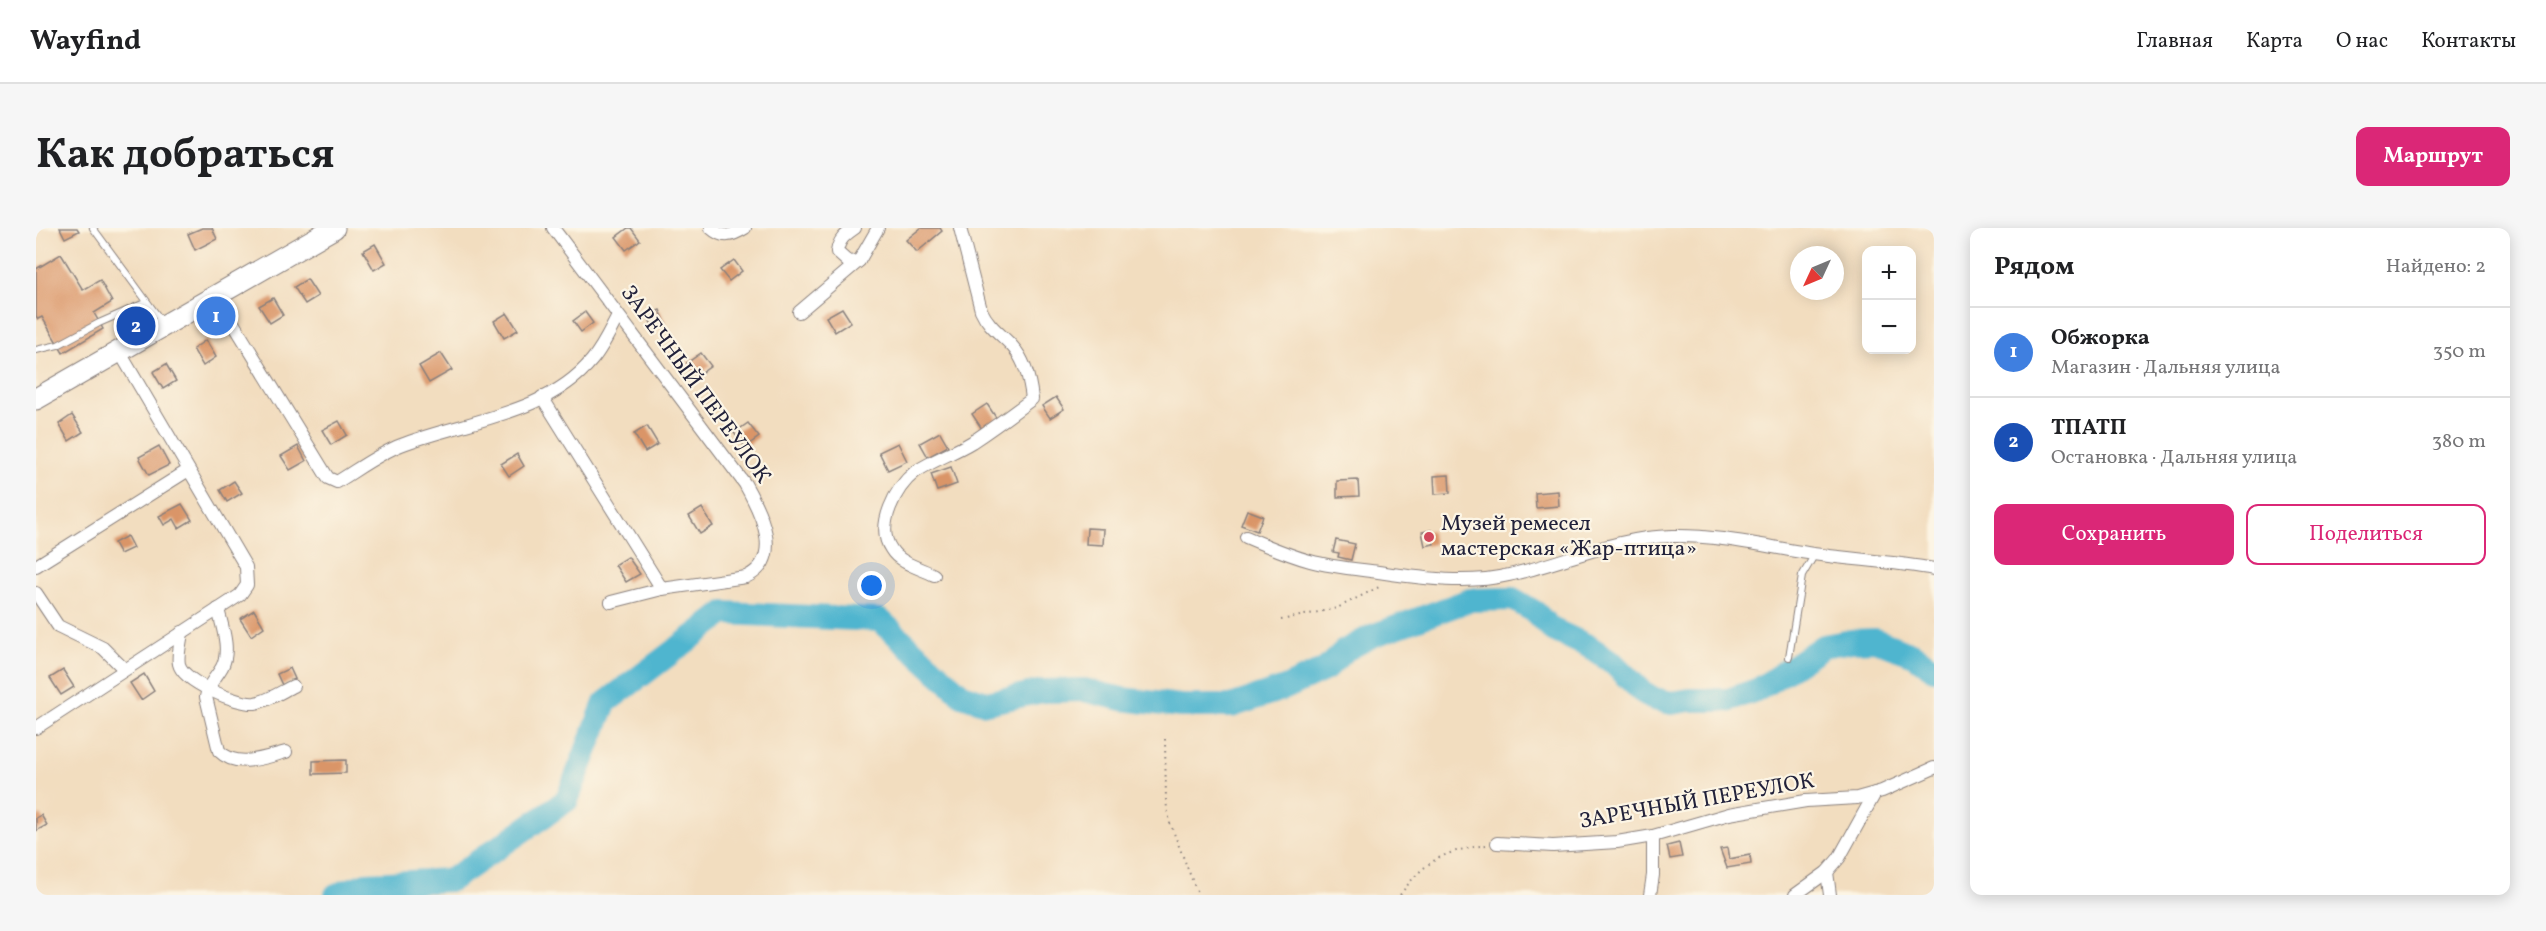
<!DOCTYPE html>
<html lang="ru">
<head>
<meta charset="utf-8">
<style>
	:root { --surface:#fff; --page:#f6f6f6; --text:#202124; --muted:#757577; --line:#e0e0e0; --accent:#db2777 }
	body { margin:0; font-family:Vollkorn,serif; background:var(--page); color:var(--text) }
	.controls { position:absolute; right:18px; top:18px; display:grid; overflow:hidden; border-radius:12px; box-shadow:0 3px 15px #0003 }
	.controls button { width:54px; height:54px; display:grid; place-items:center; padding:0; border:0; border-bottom:2px solid var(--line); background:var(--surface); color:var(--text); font:30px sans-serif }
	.compass { position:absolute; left:1754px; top:18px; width:54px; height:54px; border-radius:50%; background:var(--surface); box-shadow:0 3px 15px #0003; rotate:226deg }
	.you { position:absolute; left:836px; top:358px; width:21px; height:21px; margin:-15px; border:4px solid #fff; border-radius:50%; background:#1a73e8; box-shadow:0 0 0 9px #1a73e833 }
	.badge { display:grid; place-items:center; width:39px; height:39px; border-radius:50%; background:var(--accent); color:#fff; font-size:20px; font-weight:700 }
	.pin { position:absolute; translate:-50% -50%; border:3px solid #fff; box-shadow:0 2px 6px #0006 }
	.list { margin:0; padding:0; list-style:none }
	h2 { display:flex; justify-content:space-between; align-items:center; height:78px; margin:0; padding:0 24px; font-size:26px }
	h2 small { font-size:20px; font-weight:400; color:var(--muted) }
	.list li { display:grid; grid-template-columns:39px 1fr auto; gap:18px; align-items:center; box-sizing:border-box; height:90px; padding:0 24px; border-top:2px solid var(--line) }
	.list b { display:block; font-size:22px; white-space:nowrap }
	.list p { margin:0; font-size:20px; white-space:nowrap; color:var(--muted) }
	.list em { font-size:20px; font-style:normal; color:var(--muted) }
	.actions { display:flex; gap:12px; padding:18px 24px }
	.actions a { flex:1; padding:14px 0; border:2px solid var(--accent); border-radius:12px; text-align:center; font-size:21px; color:var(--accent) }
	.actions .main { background:var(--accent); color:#fff }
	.map { position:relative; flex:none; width:1898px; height:667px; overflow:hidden; border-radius:12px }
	header { display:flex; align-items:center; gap:36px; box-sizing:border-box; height:84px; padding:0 30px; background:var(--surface); border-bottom:2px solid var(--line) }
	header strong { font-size:28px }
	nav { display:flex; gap:33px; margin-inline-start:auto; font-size:21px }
	.intro { display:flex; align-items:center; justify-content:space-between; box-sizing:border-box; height:144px; padding:0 36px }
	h1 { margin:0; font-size:42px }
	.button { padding:15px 27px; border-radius:12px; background:var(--accent); color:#fff; font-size:21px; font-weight:700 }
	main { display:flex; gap:36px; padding:0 36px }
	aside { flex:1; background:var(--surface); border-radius:12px; box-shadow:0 3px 15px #0003 }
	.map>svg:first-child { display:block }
</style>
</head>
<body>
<header>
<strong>Wayfind</strong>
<nav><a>Главная</a><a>Карта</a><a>О нас</a><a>Контакты</a></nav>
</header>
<div class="intro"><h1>Как добраться</h1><a class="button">Маршрут</a></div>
<main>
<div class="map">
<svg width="1898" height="667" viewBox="0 0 1898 667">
	<rect width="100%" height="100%" fill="#fcf5e5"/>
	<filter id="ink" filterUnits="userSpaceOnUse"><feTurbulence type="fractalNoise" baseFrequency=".0167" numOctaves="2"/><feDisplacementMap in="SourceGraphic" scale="12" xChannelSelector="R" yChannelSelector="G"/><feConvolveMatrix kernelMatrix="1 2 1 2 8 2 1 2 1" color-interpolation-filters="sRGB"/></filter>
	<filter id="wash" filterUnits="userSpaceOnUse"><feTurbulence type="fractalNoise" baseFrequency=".008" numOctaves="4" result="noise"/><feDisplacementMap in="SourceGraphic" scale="24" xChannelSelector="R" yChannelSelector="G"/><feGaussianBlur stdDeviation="1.35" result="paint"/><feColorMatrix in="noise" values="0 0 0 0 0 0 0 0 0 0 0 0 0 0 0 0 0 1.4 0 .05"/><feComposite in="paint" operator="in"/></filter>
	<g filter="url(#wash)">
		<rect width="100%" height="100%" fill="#f2ddbf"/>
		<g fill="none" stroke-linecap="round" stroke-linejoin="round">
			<!-- river -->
			<path stroke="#50b5cf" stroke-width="24" d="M 300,667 L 330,656 L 415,652 L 531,572 L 569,475 L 688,385 L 844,392 L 926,467 L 950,475 L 1007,463 L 1048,462 L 1086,471 L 1145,478 L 1195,478 L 1249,460 L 1290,441 L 1308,423 L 1336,408 L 1434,372 L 1477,371 L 1499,384 L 1515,401 L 1552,418 L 1576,434 L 1605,463 L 1618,471 L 1636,475 L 1654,472 L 1692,472 L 1723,461 L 1787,418 L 1816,413 L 1839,412 L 1878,427 L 1898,441"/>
		</g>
		<g id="blocks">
			<!-- building -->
			<g fill="#da9567">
				<path d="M 24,0 L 41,0 L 43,3 L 29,10 Z"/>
				<path d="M 166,0 L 176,0 L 181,11 L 159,22 L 152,6 Z"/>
				<path d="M 592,0 L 595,0 L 604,12 L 590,22 L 580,9 Z"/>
				<path d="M 885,0 L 904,0 L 906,3 L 881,24 L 870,12 Z"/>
				<path d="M 339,16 L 350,35 L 338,42 L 327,23 Z"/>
				<path d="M 25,26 L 47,62 L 64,52 L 76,74 L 58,85 L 67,101 L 27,125 L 6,89 L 2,91 L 0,88 L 0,41 Z"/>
				<path d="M 698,32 L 706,43 L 693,53 L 684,42 Z"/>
				<path d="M 271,51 L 282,68 L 269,76 L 258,59 Z"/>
				<path d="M 237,70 L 247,87 L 234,95 L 223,78 Z"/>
				<path d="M 806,80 L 815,94 L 799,104 L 790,89 Z"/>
				<path d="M 624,82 L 630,96 L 617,101 L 612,87 Z"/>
				<path d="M 549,84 L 557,95 L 545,104 L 537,93 Z"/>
				<path d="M 471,85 L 482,102 L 468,110 L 458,93 Z"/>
				<path d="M 170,112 L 180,129 L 167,138 L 157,121 Z"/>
				<path d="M 405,125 L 416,142 L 393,155 L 383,138 Z"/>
				<path d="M 665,125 L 675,138 L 661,148 L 651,135 Z"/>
				<path d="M 130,136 L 140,153 L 127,161 L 117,144 Z"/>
				<path d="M 1020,169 L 1028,181 L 1014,190 L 1006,178 Z"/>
				<path d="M 951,176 L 961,191 L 946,201 L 936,186 Z"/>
				<path d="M 36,187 L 47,204 L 33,213 L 23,196 Z"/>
				<path d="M 303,193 L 311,207 L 295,217 L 286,202 Z"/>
				<path d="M 712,195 L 723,209 L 709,219 L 698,205 Z"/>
				<path d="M 611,198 L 622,216 L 609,224 L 598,206 Z"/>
				<path d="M 904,204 L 912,218 L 892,229 L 884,215 Z"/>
				<path d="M 862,215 L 871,233 L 852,242 L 843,224 Z"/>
				<path d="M 123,218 L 133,237 L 113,247 L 103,229 Z"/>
				<path d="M 262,218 L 270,233 L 254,242 L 245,228 Z"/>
				<path d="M 481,226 L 488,238 L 473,248 L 465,236 Z"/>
				<path d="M 915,239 L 921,256 L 901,263 L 895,246 Z"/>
				<path d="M 1413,247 L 1414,265 L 1399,266 L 1398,248 Z"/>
				<path d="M 1322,252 L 1323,268 L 1301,269 L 1301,253 Z"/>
				<path d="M 198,253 L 206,265 L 191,274 L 184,262 Z"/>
				<path d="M 1522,263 L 1523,278 L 1500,280 L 1499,265 Z"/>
				<path d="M 146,276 L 156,292 L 143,300 L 138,291 L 128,297 L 123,288 Z"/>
				<path d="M 666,280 L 677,298 L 664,306 L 653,288 Z"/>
				<path d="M 1211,282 L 1227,288 L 1221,303 L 1205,297 Z"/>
				<path d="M 1051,300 L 1068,301 L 1067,317 L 1050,316 Z"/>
				<path d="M 1395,302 L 1398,316 L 1389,318 L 1386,304 Z"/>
				<path d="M 91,308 L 97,320 L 84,326 L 78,315 Z"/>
				<path d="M 1300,312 L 1319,316 L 1315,332 L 1302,329 L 1303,325 L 1297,324 Z"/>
				<path d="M 592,329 L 604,346 L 590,354 L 579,337 Z"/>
				<path d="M 218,382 L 228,399 L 215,408 L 204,391 Z"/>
				<path d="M 254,440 L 259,451 L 246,457 L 241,446 Z"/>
				<path d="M 27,442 L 38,459 L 25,467 L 14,450 Z"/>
				<path d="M 108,446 L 118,463 L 105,472 L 94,455 Z"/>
				<path d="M 310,532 L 310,545 L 277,546 L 277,533 Z"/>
				<path d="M 5,587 L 11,597 L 0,603 L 0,590 Z"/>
				<path d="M 1643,615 L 1646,629 L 1634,631 L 1631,618 Z"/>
				<path d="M 1691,620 L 1693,631 L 1714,627 L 1715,636 L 1691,640 L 1684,621 Z"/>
			</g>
		</g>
	</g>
	<g filter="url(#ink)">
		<use href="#blocks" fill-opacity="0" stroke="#8a807d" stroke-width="1.5"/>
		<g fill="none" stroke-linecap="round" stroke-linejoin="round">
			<defs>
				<g id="service">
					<path d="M 57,0 L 126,94"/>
					<path d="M 0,122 L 22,117 L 63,95 L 111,74"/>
					<path d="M 1753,429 L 1766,348 L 1779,326"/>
				</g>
				<g id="minor">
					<path d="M 517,0 L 709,256 C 724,283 749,331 710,349 L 626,361 L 575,374"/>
					<path d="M 675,0 C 687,11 696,8 709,0"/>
					<path d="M 819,0 C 809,7 803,11 801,24 L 812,34 L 823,33"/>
					<path d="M 180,67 L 292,250 L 301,254 C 321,242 342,226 365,217 C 426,193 511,187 556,132 C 567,119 574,103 582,88"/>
					<path d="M 763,84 L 823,33 L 842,0"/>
					<path d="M 506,169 L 626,361"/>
					<path d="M 1210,309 C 1231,318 1252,327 1274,333 C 1296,339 1319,341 1342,344 C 1385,350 1430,357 1473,347 C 1528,335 1579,309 1636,308 C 1686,307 1736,320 1785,327 C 1823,332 1860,334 1898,341"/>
					<path d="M 0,338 L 151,243"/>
					<path d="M 898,347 C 884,340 863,335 855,321 C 839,298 860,259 879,244 C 897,232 918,225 936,214 C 957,200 976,186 996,171 C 994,152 989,132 976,118 C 965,106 952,98 945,82 L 924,0"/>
					<path d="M 0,365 L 22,398 L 67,420 L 88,441"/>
					<path d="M 182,381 C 186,398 195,422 186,439 C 180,450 172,456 170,469 L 183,523 C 201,541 227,530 250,524"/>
					<path d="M 146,404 C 145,414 141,427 143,436 C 147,454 202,477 219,475 C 232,473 245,464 257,458"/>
					<path d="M 0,500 L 204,367 L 211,357 L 210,339 L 83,123"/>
					<path d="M 1461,615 L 1517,618 L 1581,614 L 1617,608 L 1693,586 L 1770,573 L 1821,570 L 1846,563 L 1898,540"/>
					<path d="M 1791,644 L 1794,667"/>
					<path d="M 1614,667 L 1617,647 L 1617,608"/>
					<path d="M 1759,667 L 1791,644 L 1803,630 L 1839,565"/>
				</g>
				<path id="trunk" d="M 0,171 L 298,0"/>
			</defs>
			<!-- service casing -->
			<use href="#service" stroke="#8a807d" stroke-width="8"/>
			<!-- minor casing -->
			<use href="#minor" stroke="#8a807d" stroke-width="14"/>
			<!-- trunk casing -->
			<use href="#trunk" stroke="#8a807d" stroke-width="23"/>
			<!-- path -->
			<g stroke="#8a807d" stroke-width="2" stroke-dasharray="1.5 4.5" stroke-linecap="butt">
				<path d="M 1245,392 L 1301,380 L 1345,358"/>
				<path d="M 1129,511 L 1130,574 L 1134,595 L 1162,667"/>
				<path d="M 1364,667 C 1389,632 1408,623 1450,617"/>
			</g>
			<!-- service -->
			<use href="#service" stroke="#fff" stroke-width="6"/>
			<!-- minor -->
			<use href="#minor" stroke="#fff" stroke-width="12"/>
			<!-- trunk -->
			<use href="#trunk" stroke="#fff" stroke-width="21"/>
		</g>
	</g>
	<!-- markers -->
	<circle fill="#d1495b" stroke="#fcf5e5" stroke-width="2" cx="1393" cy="309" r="6"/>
	<g text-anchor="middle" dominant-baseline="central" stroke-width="4.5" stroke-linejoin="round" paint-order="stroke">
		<!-- street labels -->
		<g font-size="22" fill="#22223b" stroke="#fcf5e5">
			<text transform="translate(659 157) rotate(54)">ЗАРЕЧНЫЙ ПЕРЕУЛОК</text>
			<text transform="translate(1661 574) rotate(-10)">ЗАРЕЧНЫЙ ПЕРЕУЛОК</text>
		</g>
		<!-- poi labels -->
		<g font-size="22" fill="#22223b" stroke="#fcf5e5" text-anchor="start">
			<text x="1405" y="296">Музей ремесел<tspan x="1405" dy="25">мастерская «Жар-птица»</tspan></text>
		</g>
	</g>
</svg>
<div class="controls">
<button>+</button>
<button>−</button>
</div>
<svg class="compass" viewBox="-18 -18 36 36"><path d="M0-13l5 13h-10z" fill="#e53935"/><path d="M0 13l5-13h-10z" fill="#757577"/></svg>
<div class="you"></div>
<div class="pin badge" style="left:180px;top:88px;background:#3f7fe0">1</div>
<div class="pin badge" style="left:100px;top:98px;background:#1a4fb4">2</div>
</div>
<aside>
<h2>Рядом<small>Найдено: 2</small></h2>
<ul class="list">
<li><span class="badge" style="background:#3f7fe0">1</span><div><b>Обжорка</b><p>Магазин · Дальняя улица</p></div><em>350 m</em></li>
<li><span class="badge" style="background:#1a4fb4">2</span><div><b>ТПАТП</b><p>Остановка · Дальняя улица</p></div><em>380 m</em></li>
</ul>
<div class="actions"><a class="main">Сохранить</a><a>Поделиться</a></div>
</aside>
</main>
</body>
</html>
